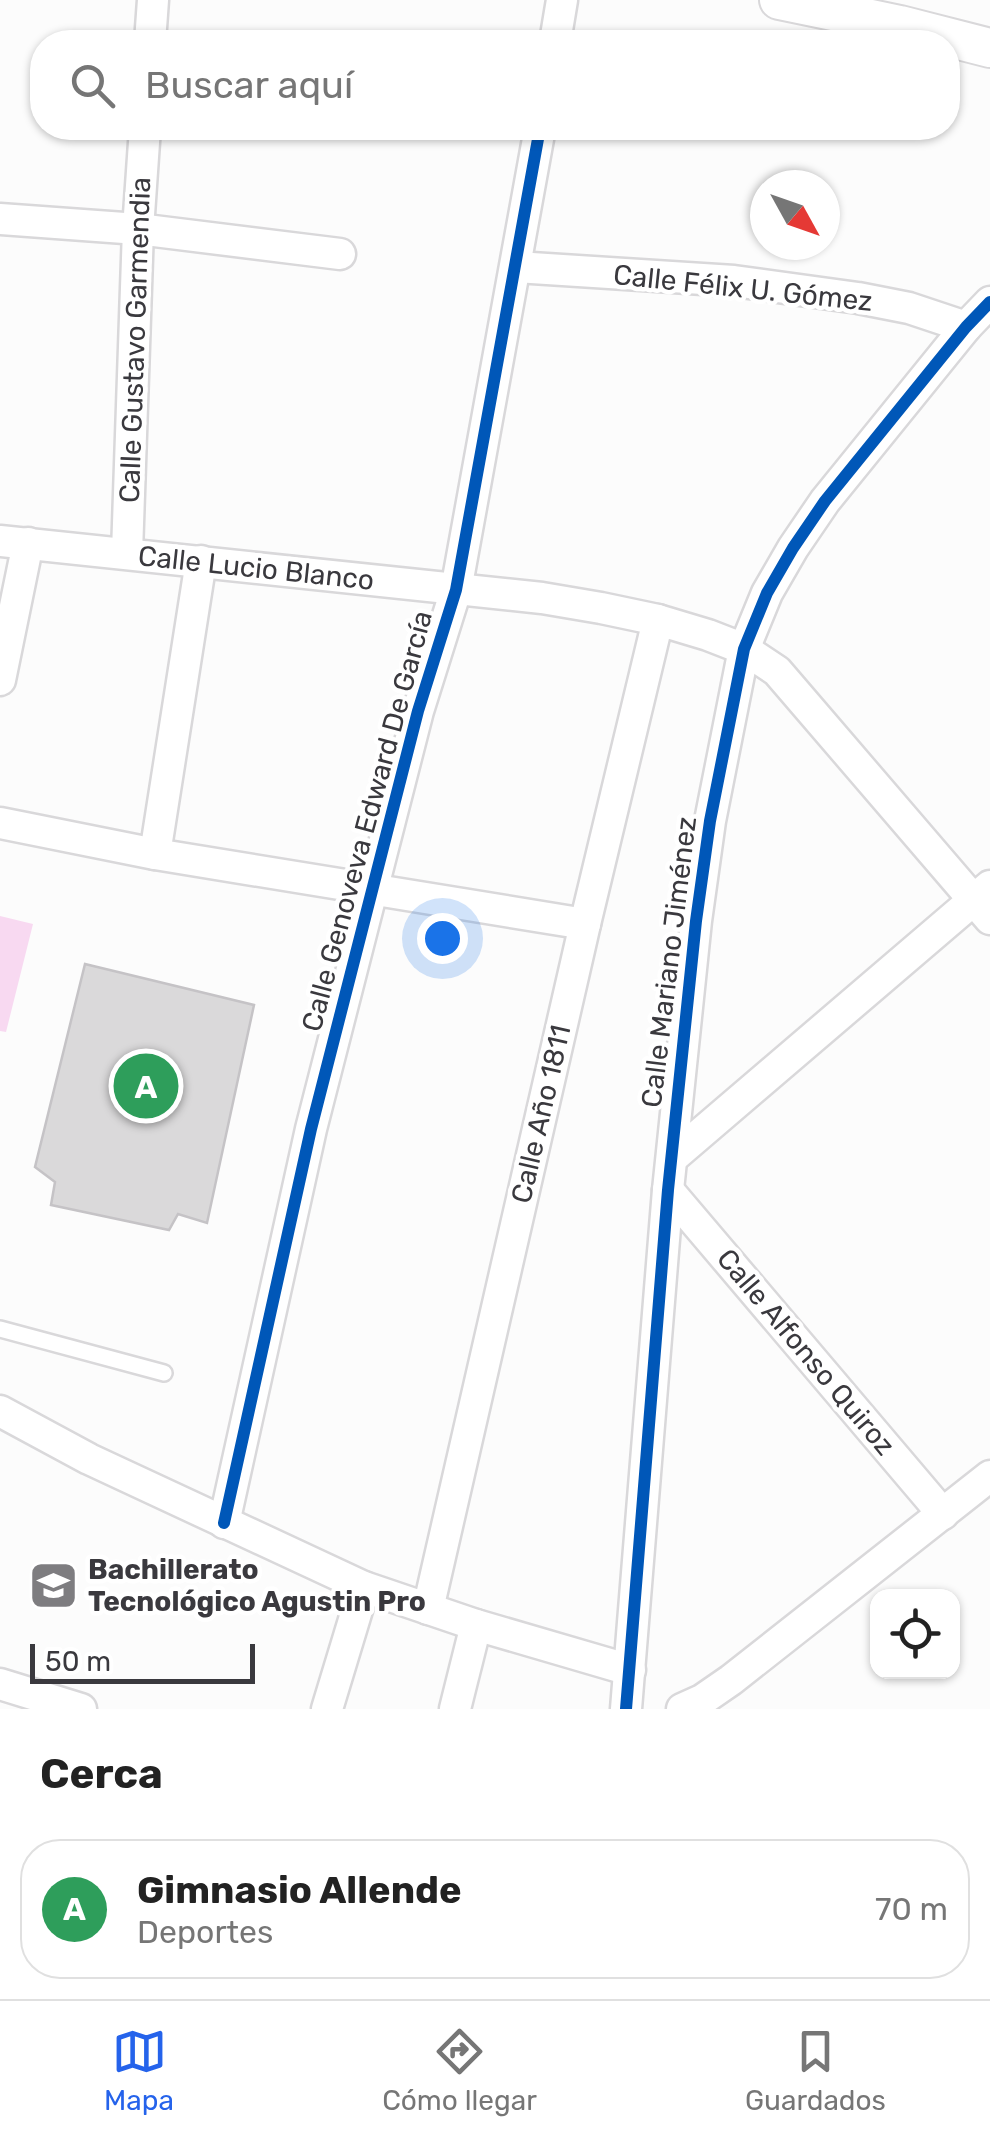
<!DOCTYPE html>
<html lang="es">
<head>
<meta charset="utf-8">
<style>
	:root { --surface:#fff; --page:#f6f6f6; --text:#222; --muted:#767676; --line:#e0e0e0; --accent:#2563eb }
	body { margin:0; font-family:Rubik,sans-serif; background:var(--page); color:var(--text) }
	.controls { position:absolute; right:30px; bottom:30px; display:grid; overflow:hidden; border-radius:20px; box-shadow:0 2px 8px #0004 }
	.controls button { width:90px; height:90px; display:grid; place-items:center; padding:0; border:0; border-bottom:2px solid var(--line); background:var(--surface); color:var(--text); font:50px sans-serif }
	.compass { position:absolute; left:750px; top:170px; width:90px; height:90px; border-radius:50%; background:var(--surface); box-shadow:0 2px 8px #0004; rotate:130deg }
	.scale { position:absolute; left:30px; bottom:25px; width:225px; box-sizing:border-box; padding-left:10px; border:5px solid #3a393e; border-top:0; font-size:28px; line-height:35px; white-space:nowrap; color:#3a393e; -webkit-text-stroke:8px #fff; paint-order:stroke }
	.you { position:absolute; left:442px; top:938px; width:35px; height:35px; margin:-25px; border:8px solid #fff; border-radius:50%; background:#1a73e8; box-shadow:0 0 0 15px #1a73e833 }
	.badge { display:grid; place-items:center; width:65px; height:65px; border-radius:50%; background:var(--accent); color:#fff; font-size:32px; font-weight:700 }
	.pin { position:absolute; translate:-50% -50%; border:5px solid #fff; box-shadow:0 2px 10px #0006 }
	.list { margin:0; padding:0; list-style:none }
	h2 { display:flex; justify-content:space-between; align-items:center; height:130px; margin:0; padding:0 40px; font-size:42px }
	h2 small { font-size:32px; font-weight:400; color:var(--muted) }
	.list li { display:grid; grid-template-columns:65px 1fr auto; gap:30px; align-items:center; box-sizing:border-box; height:140px; margin:0 20px 20px; padding:0 20px; border:2px solid var(--line); border-radius:40px }
	.list b { display:block; font-size:38px; white-space:nowrap }
	.list p { margin:0; font-size:32px; white-space:nowrap; color:var(--muted) }
	.list em { font-size:32px; font-style:normal; color:var(--muted) }
	.icon { flex:none; width:55px; height:55px; fill:none; stroke:currentColor; stroke-width:2; stroke-linecap:round; stroke-linejoin:round }
	.map { position:relative; flex:none; width:990px; height:1709px; overflow:hidden }
	.search { position:absolute; background:var(--surface); box-shadow:0 2px 8px #0004; left:30px; right:30px; top:30px; height:110px; display:flex; align-items:center; gap:25px; box-sizing:border-box; padding:0 35px; border-radius:40px; color:var(--muted); font-size:38px }
	.sheet { height:290px; background:var(--surface) }
	nav { display:flex; justify-content:space-around; align-items:center; box-sizing:border-box; height:140px; border-top:2px solid var(--line); background:var(--surface); font-size:28px; color:var(--muted) }
	nav a { display:grid; justify-items:center; gap:5px }
	nav .on { color:var(--accent) }
	.map>svg:first-child { display:block }
</style>
</head>
<body>
<div class="map">
<svg width="990" height="1709" viewBox="0 0 990 1709">
	<rect width="100%" height="100%" fill="#fcfcfc"/>
	<!-- green -->
	<path fill="#f8d9f1" d="M 0,916 L 33,924 L 6,1032 L 0,1031 Z"/>
	<!-- building -->
	<path fill="#dad9da" stroke="#c5c3c6" stroke-width="2.5" d="M 85,964 L 254,1005 L 207,1223 L 178,1214 L 169,1230 L 51,1205 L 55,1182 L 35,1167 Z"/>
	<g fill="none" stroke-linecap="round" stroke-linejoin="round">
		<defs>
			<path id="service" d="M 0,1329 L 164,1373"/>
			<g id="minor">
				<path d="M 150,42 L 153,0"/>
				<path d="M 555,42 L 562,0"/>
				<path d="M 0,219 L 138,229 L 340,254"/>
				<path d="M 516,267 L 734,281 L 858,298 L 909,308 L 966,327"/>
				<path d="M 0,541 L 542,598 L 601,608 L 658,620 L 708,635 L 744,649 L 777,671 L 990,919"/>
				<path d="M 127,553 L 138,229 L 145,128"/>
				<path d="M 0,680 L 28,543"/>
				<path d="M 0,823 L 155,854 L 585,924"/>
				<path d="M 155,854 L 201,561"/>
				<path d="M 672,1158 L 990,886"/>
				<path d="M 668,1190 L 943,1514"/>
				<path d="M 0,1411 L 89,1459 L 364,1587 L 476,1625 L 630,1670"/>
				<path d="M 224,1523 L 311,1129 L 418,711 L 456,590 L 540,128"/>
				<path d="M 428,1609 L 585,924 L 658,620"/>
				<path d="M 0,1684 L 81,1709"/>
				<path d="M 327,1709 L 364,1587"/>
				<path d="M 455,1709 L 476,1625"/>
				<path d="M 626,1709 L 668,1190 L 696,921 L 710,821 L 744,649 L 767,593 L 793,548 L 825,501 L 966,327 L 990,302"/>
				<path d="M 682,1709 L 702,1700 L 731,1680 L 990,1476"/>
			</g>
			<path id="tertiary" d="M 779,0 L 900,25 L 990,48"/>
		</defs>
		<!-- service casing -->
		<use href="#service" stroke="#d9d8da" stroke-width="20"/>
		<!-- minor casing -->
		<use href="#minor" stroke="#d9d8da" stroke-width="35"/>
		<!-- tertiary casing -->
		<use href="#tertiary" stroke="#d9d8da" stroke-width="42"/>
		<!-- service -->
		<use href="#service" stroke="#fff" stroke-width="15"/>
		<!-- minor -->
		<use href="#minor" stroke="#fff" stroke-width="30"/>
		<!-- tertiary -->
		<use href="#tertiary" stroke="#fff" stroke-width="38"/>
		<defs>
			<g id="cycleway">
				<path d="M 224,1523 L 311,1129 L 418,711 L 456,590 L 540,128"/>
				<path d="M 626,1709 L 668,1190 L 696,921 L 710,821 L 744,649 L 767,593 L 793,548 L 825,501 L 966,327 L 990,302"/>
			</g>
		</defs>
		<!-- cycleway casing -->
		<use href="#cycleway" stroke="#fff" stroke-width="19"/>
		<!-- cycleway -->
		<use href="#cycleway" stroke="#0057b8" stroke-width="12"/>
	</g>
	<!-- icons -->
	<defs>
		<symbol id="school-square" viewBox="-11 -11 22 22"><rect x="-9" y="-9" width="18" height="18" rx="4" fill="#7e7d80" stroke="#fff"/><path d="M0-5L7-2L0 1L-7-2ZM-4 1L0 2.5L4 1V4Q0 6-4 4Z" fill="#fff"/></symbol>
	</defs>
	<g fill-rule="evenodd">
		<use href="#school-square" x="26" y="1558" width="55" height="55"/>
	</g>
	<g text-anchor="middle" dominant-baseline="central" stroke-width="9" stroke-linejoin="round" paint-order="stroke">
		<!-- street labels -->
		<g font-size="28" fill="#3a393e" stroke="#fff">
			<text transform="translate(743 288) rotate(6)">Calle Félix U. Gómez</text>
			<text transform="translate(135 340) rotate(-88)">Calle Gustavo Garmendia</text>
			<text transform="translate(256 568) rotate(6)">Calle Lucio Blanco</text>
			<text transform="translate(367 821) rotate(-75)">Calle Genoveva Edward De García</text>
			<text transform="translate(669 962) rotate(-83)">Calle Mariano Jiménez</text>
			<text transform="translate(541 1114) rotate(-77)">Calle Año 1811</text>
			<text transform="translate(806 1352) rotate(50)">Calle Alfonso Quiroz</text>
		</g>
		<!-- poi labels -->
		<g font-size="28" font-weight="bold" fill="#3a393e" stroke="#fff" text-anchor="start">
			<text x="88" y="1569">Bachillerato<tspan x="88" dy="32">Tecnológico Agustin Pro</tspan></text>
		</g>
	</g>
</svg>
<div class="controls">
<button><svg class="icon" aria-label="locate" viewBox="0 0 24 24"><circle cx="12" cy="12" r="6"/><path d="M12 2v4M12 18v4M2 12h4M18 12h4"/></svg></button>
</div>
<svg class="compass" viewBox="-18 -18 36 36"><path d="M0-13l5 13h-10z" fill="#e53935"/><path d="M0 13l5-13h-10z" fill="#767676"/></svg>
<div class="scale">50 m</div>
<div class="you"></div>
<div class="pin badge" style="left:146px;top:1086px;background:#2e9e5b">A</div>
<div class="search"><svg class="icon" aria-label="search" viewBox="0 0 24 24"><circle cx="10" cy="10" r="6"/><path d="M15 15l6 6"/></svg>Buscar aquí</div>
</div>
<section class="sheet">
<h2>Cerca<small></small></h2>
<ul class="list">
<li><span class="badge" style="background:#2e9e5b">A</span><div><b>Gimnasio Allende</b><p>Deportes</p></div><em>70 m</em></li>
</ul>
</section>
<nav>
<a class="on"><svg class="icon" aria-label="map" viewBox="0 0 24 24"><path d="M3 6l6-2 6 2 6-2v14l-6 2-6-2-6 2zM9 4v14M15 6v14"/></svg>Mapa</a>
<a><svg class="icon" aria-label="directions" viewBox="0 0 24 24"><path d="M12 3l9 9-9 9-9-9zM9 14v-3h6M13 9l2 2-2 2"/></svg>Cómo llegar</a>
<a><svg class="icon" aria-label="saved" viewBox="0 0 24 24"><path d="M7 4h10v16l-5-4-5 4z"/></svg>Guardados</a>
</nav>
</body>
</html>
